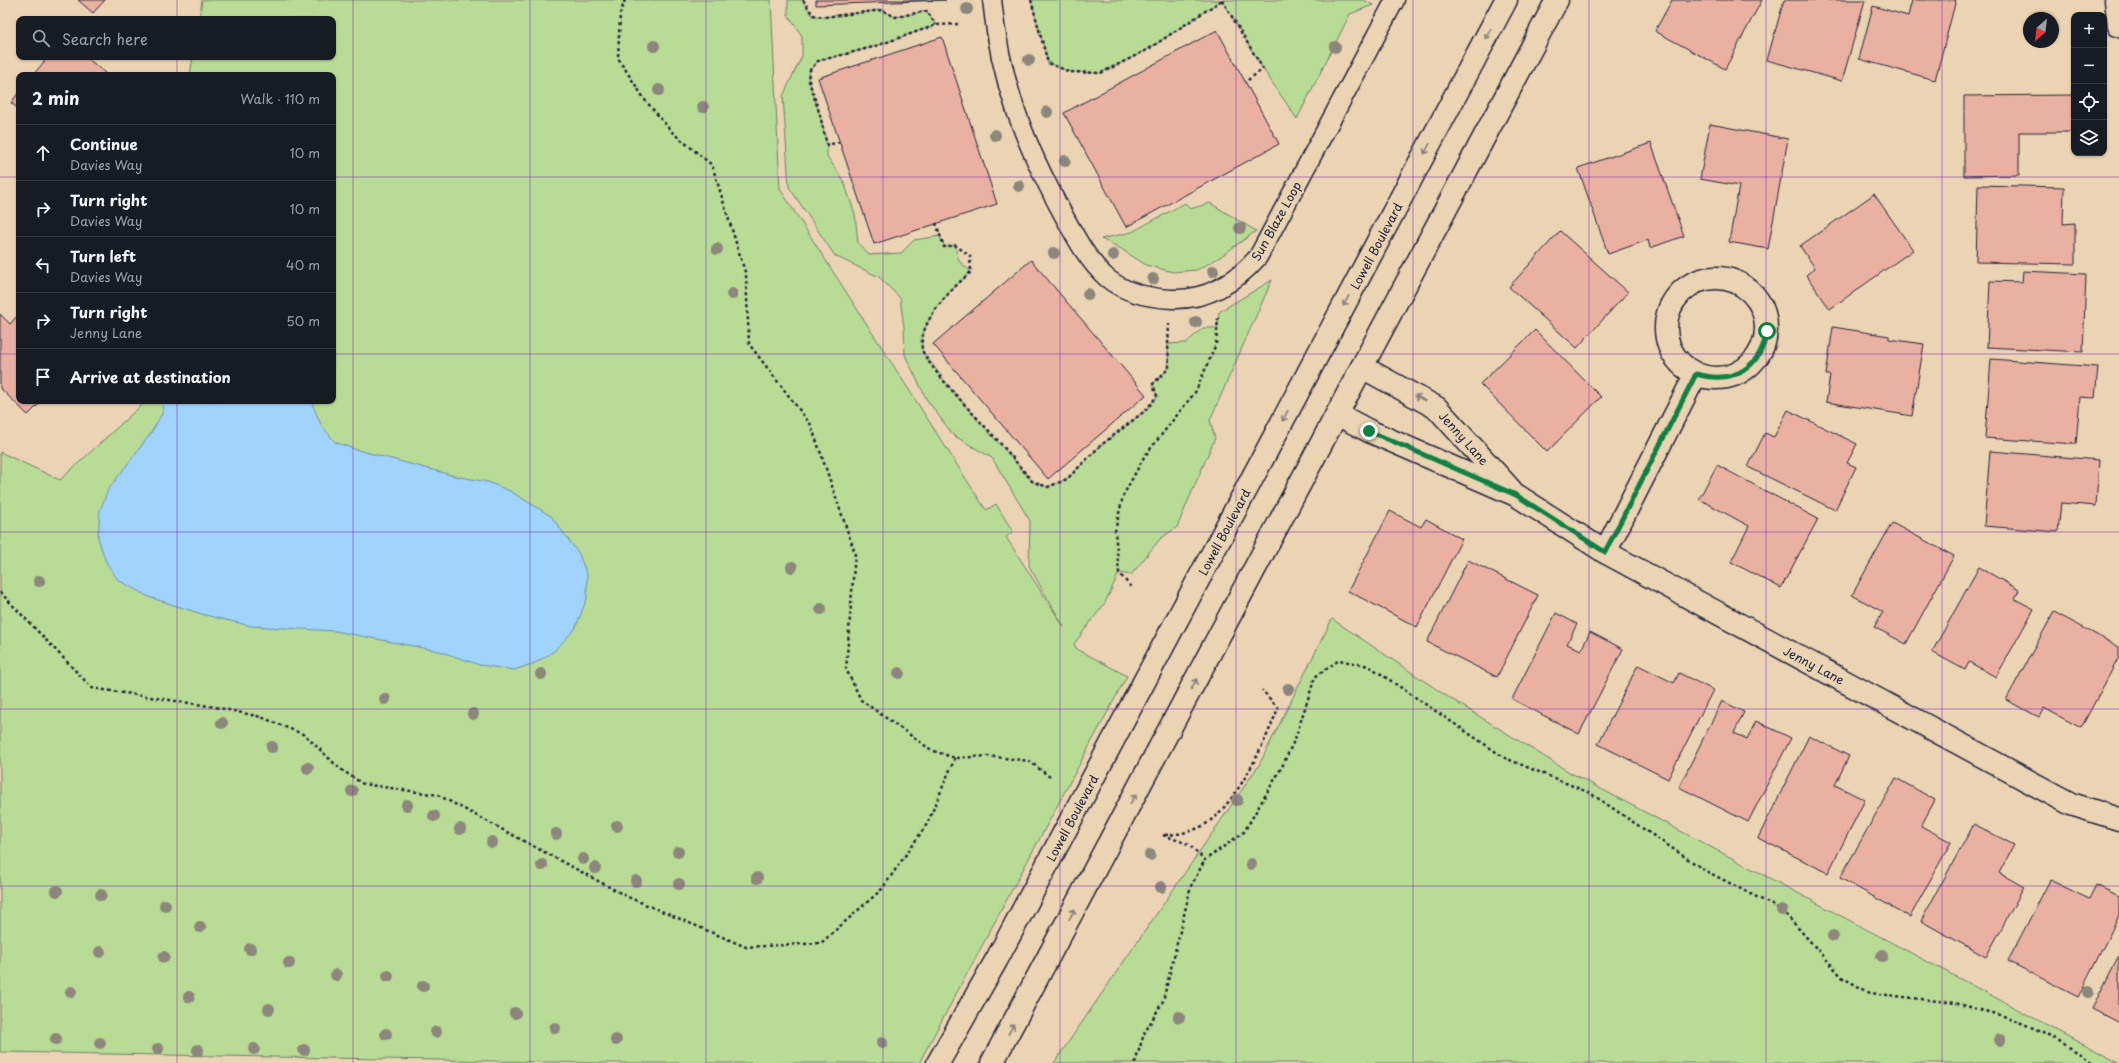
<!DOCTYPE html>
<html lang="en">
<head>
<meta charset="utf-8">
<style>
	:root { --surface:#171b24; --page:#242831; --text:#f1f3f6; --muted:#9ea1a6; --line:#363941 }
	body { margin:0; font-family:"Playpen Sans",sans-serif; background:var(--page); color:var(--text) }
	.controls { position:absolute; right:12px; top:12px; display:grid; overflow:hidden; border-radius:8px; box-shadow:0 1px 3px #0004 }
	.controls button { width:36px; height:36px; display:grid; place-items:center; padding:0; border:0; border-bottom:1px solid var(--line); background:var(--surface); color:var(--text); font:20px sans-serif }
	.compass { position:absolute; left:2023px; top:12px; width:36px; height:36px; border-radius:50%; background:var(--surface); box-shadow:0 1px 3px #0004; rotate:208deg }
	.stop { position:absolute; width:12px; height:12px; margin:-9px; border:3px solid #0b8043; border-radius:50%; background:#fff }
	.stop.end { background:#0b8043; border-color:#fff; box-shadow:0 1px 4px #0008 }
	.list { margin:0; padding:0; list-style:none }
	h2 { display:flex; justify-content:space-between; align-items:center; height:52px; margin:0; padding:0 16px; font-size:17px }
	h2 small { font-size:13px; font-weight:400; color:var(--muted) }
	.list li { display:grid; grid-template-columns:26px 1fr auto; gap:12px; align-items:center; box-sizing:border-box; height:56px; padding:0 16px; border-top:1px solid var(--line) }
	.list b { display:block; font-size:15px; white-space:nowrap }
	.list p { margin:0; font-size:13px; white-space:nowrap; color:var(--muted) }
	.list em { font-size:13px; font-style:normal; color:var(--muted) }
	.icon { flex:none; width:22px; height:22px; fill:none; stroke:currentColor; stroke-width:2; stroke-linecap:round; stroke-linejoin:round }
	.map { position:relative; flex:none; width:2119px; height:1063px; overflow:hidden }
	.search { position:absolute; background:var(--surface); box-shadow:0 1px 3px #0004; left:16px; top:16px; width:320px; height:44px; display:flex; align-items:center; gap:10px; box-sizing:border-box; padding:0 14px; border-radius:8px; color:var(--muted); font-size:15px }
	.panel { position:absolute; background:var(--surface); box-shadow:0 1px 3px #0004; left:16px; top:72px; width:320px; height:332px; border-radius:8px }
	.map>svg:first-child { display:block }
</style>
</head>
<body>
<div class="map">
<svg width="2119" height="1063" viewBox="0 0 2119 1063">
	<rect width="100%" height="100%" fill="#ebd4b4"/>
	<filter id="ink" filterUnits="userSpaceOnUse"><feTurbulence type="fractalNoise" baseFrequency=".025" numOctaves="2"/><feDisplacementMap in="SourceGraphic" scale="8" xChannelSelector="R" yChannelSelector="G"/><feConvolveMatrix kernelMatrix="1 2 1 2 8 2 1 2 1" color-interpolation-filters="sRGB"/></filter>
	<g filter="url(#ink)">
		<!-- green -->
		<g fill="#b8db95" stroke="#6d7e68">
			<path d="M 202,0 L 771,0 L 780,189 L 986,510 L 996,504 L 1013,532 L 1006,537 L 1064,627 L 1029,566 L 1030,521 L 992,458 L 953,435 L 927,400 L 905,355 L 904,327 L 900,298 L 879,277 L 835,256 L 789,187 L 783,96 L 802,56 L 802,36 L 788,15 L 788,0 L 803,0 L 812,15 L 824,17 L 882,10 L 895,17 L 927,11 L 936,25 L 873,47 L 818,61 L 810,70 L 808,78 L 820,115 L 827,145 L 827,156 L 844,182 L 855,214 L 858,243 L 869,255 L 901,253 L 914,240 L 940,236 L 945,247 L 955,245 L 959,261 L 971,272 C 952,288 918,322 922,349 C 923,354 929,360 932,364 C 962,406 1000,443 1033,482 L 1048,487 L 1067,479 L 1100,446 L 1146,410 L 1157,397 L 1153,384 L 1169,368 L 1168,344 L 1186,343 L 1203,328 L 1217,328 L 1219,312 L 1272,280 L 1210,420 L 1215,438 L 1177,527 L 1160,539 L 1131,575 L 1119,573 L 1105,603 L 1074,644 L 1077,649 L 1127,676 L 919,1063 L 603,1063 L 0,1052 L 0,452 L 60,480 L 146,401 L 333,401 L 333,75 L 190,75 L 193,57 L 333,57 L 333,19 L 199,19 Z"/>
			<path d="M 1031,0 L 1364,0 L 1373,5 L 1350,14 L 1297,119 L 1263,69 L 1222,0 L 1147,50 L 1101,73 L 1070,72 L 1048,63 Z"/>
			<path d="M 1185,203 L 1190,209 L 1210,203 L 1256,231 L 1220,257 L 1197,270 L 1173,272 L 1146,265 L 1118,247 L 1101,239 L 1132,232 Z"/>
			<path d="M 1332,619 L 1445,695 L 1569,772 L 2119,1063 L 1054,1063 L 1259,765 Z"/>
		</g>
		<!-- water -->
		<path fill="#a0d4fe" stroke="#6e8db0" d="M 162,401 L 311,401 L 321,425 L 335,442 L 354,449 L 455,476 L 488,482 L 510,491 L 551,516 L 579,554 L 587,575 L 587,598 L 575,629 L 553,652 L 535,663 L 514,670 L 480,665 L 439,651 L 335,631 L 251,626 L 205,615 L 149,597 L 118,580 L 106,562 L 98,538 L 100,510 L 108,490 L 151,433 L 163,412 Z"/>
		<!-- building -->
		<g fill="#eab1a3" stroke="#22223b">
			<path d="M 78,0 L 105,0 L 93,13 Z"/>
			<path d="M 816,0 L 946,0 L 816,5 Z"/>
			<path d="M 1672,0 L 1762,0 L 1725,69 L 1655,31 Z"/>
			<path d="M 1784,0 L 1865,0 L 1842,81 L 1767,60 Z"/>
			<path d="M 1912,0 L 1956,0 L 1935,80 L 1859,59 L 1873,6 L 1908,16 Z"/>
			<path d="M 1217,30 L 1279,144 L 1126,227 L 1064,113 Z"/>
			<path d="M 942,37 L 997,204 L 874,244 L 818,78 Z"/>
			<path d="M 48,57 L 86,57 L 105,73 L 104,75 L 33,75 Z"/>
			<path d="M 19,92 L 19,109 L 11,103 Z"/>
			<path d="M 2074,95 L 2074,132 L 2019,132 L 2019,175 L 1964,176 L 1964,96 Z"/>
			<path d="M 1710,124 L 1788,139 L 1768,249 L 1729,242 L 1739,186 L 1700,179 Z"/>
			<path d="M 1651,143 L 1684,236 L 1650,248 L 1648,240 L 1608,254 L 1578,168 Z"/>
			<path d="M 1978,185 L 2064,187 L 2063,224 L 2075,223 L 2075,264 L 1976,262 Z"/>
			<path d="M 1874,194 L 1913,250 L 1830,309 L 1806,275 L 1815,268 L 1800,246 Z"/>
			<path d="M 1560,231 L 1628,292 L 1577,348 L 1509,287 Z"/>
			<path d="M 1031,260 L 1146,395 L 1048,479 L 933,344 Z"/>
			<path d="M 2023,271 L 2086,274 L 2083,352 L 1987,347 L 1990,281 L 2022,282 Z"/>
			<path d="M 0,314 L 10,324 L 19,314 L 19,401 L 42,401 L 28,415 L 0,388 Z"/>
			<path d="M 1833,327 L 1889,336 L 1889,339 L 1924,344 L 1912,416 L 1826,402 L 1830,375 L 1826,375 Z"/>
			<path d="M 1535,330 L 1601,397 L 1547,452 L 1480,384 Z"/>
			<path d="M 1991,359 L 2098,367 L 2095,398 L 2080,397 L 2076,444 L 1985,438 Z"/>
			<path d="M 1788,410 L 1857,444 L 1847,463 L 1856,467 L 1835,510 L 1748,467 L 1765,433 L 1774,437 Z"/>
			<path d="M 1990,451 L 2099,460 L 2096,506 L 2061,503 L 2058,532 L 1984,526 Z"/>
			<path d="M 1717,465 L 1818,519 L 1781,588 L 1731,562 L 1749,526 L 1699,499 Z"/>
			<path d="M 1390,511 L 1421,527 L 1426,519 L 1462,539 L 1417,627 L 1348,591 Z"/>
			<path d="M 1892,523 L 1954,556 L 1906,644 L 1874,627 L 1883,612 L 1852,595 Z"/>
			<path d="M 1468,560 L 1538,595 L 1497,677 L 1427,642 Z"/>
			<path d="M 1979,567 L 2019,590 L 2015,599 L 2034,609 L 1996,677 L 1969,662 L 1965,670 L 1932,652 Z"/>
			<path d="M 2054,612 L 2119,647 L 2119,657 L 2081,728 L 2044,708 L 2039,717 L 2006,700 Z"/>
			<path d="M 1556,613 L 1577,624 L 1567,644 L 1581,650 L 1590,632 L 1623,649 L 1579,734 L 1512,699 Z"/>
			<path d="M 1638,665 L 1674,683 L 1679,673 L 1713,690 L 1668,779 L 1598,744 Z"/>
			<path d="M 1722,701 L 1744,712 L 1734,733 L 1747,739 L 1756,721 L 1791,738 L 1748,822 L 1679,787 Z"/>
			<path d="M 1809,736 L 1849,756 L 1835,785 L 1865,800 L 1828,873 L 1758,838 Z"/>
			<path d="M 1896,778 L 1935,800 L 1921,826 L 1951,842 L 1910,917 L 1840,878 Z"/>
			<path d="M 1974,824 L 2014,845 L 1999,873 L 2024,887 L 1986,957 L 1921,921 Z"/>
			<path d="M 2050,880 L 2089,899 L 2096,885 L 2119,896 L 2119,916 L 2078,997 L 2008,961 Z"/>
			<path d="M 2119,955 L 2119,1023 L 2092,1009 Z"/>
		</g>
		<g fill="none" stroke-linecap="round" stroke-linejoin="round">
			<defs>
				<path id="service" d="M 992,0 C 1000,82 1025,145 1064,216 C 1076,238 1088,261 1107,278 C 1125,293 1150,298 1172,299 C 1207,300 1236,282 1258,257 L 1395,0"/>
				<g id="minor">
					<path d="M 2116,0 L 2119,26"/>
					<circle cx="1716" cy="328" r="50"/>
					<path d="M 1362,367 L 1437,408 L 1511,490"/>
					<path d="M 1337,414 L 1369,431 L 1516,495 L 1605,552 L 2071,804 L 2119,819"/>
					<path d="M 1605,552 L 1696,374"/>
				</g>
				<g id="secondary">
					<path d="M 938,1063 L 997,959 L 1506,0"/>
					<path d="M 992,1063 L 1557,0"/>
				</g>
			</defs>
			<!-- service casing -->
			<use href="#service" stroke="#22223b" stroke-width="21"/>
			<!-- minor casing -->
			<use href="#minor" stroke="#22223b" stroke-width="25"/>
			<!-- secondary casing -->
			<use href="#secondary" stroke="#22223b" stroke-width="25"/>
			<!-- path -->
			<g stroke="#22223b" stroke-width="2.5" stroke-dasharray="3 3" stroke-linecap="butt">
				<path d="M 625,0 L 620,14 L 618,58 L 645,100 L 673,133 L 712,165 L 746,275 L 749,344 L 811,425 L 855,553 L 846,669 L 861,700 L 931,750 L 955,758 L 988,756 L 1029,761 L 1050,777"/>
				<path d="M 803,0 L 813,15 L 824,17 L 882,10 L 895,17 L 927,11 L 936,25"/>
				<path d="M 1031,0 L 1048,63 L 1070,72 L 1101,73 L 1147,50 L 1222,0"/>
				<path d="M 1222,0 L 1263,69 L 1245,82"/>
				<path d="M 840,142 L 827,145 L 820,115 L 808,78 L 810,70 L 818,61 L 873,47 L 936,25 L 958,24"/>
				<path d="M 936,223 L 944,247 L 955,245 L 970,256 L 971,272 C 952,288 918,322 922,349 C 925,364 978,419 992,434 C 1006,449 1019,466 1033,482 L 1048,487 L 1067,479 L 1100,446 L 1146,410 L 1157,396 L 1153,384 L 1169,368 L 1168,344 L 1169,324"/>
				<path d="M 1131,587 L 1119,573 L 1115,531 L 1123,496 L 1144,457 L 1196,391 L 1216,344 L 1218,318"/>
				<path d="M 0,592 L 92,688 L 215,707 L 261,717 L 305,735 L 339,768 L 363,784 L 438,795 L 628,897 L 746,947 L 821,943 L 882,889 L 927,824 L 955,758"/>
				<path d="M 1163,835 L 1188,844 L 1205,860 L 1244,832 L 1282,767 L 1296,736 L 1315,677 L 1339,660 L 1369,666 L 1505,758 L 1590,793 L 1706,871 L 1782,910 L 1843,978 L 1870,993 L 1955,1003 L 2007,1017 L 2045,1033 L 2094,1063"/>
				<path d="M 1165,835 C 1182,834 1198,831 1211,820 C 1239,798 1266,741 1278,708 L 1262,690"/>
				<path d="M 1135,1063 L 1144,1034 L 1163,1001 L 1191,886 L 1205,860"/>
			</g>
			<!-- service -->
			<use href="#service" stroke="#ebd4b4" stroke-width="18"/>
			<!-- minor -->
			<use href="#minor" stroke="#ebd4b4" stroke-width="22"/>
			<!-- secondary -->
			<use href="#secondary" stroke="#ebd4b4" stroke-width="22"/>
		</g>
		<!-- trees -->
		<g fill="#8d867b">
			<circle cx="967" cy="9" r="6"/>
			<circle cx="654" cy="46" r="6"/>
			<circle cx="1335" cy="47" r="6"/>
			<circle cx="1029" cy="60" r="6"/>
			<circle cx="659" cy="90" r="6"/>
			<circle cx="703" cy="107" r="6"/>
			<circle cx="1047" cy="112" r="6"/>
			<circle cx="995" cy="135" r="6"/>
			<circle cx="1065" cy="161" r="6"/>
			<circle cx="1019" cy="186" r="6"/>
			<circle cx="1240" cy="228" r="6"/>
			<circle cx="717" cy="249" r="6"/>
			<circle cx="1054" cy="253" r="6"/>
			<circle cx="1113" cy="255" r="6"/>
			<circle cx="1213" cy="271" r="6"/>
			<circle cx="1153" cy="279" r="6"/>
			<circle cx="732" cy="294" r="6"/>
			<circle cx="1088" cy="294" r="6"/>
			<circle cx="1196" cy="322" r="6"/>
			<circle cx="792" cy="567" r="6"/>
			<circle cx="39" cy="581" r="6"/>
			<circle cx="821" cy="609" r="6"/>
			<circle cx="899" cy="673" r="6"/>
			<circle cx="541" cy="674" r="6"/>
			<circle cx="1288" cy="689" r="6"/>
			<circle cx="385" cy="699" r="6"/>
			<circle cx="473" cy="714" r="6"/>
			<circle cx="222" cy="723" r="6"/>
			<circle cx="272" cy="747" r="6"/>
			<circle cx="308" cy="768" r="6"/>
			<circle cx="352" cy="791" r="6"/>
			<circle cx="1237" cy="800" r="6"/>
			<circle cx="407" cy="805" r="6"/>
			<circle cx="434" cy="816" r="6"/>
			<circle cx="617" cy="826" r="6"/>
			<circle cx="460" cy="829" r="6"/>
			<circle cx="556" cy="834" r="6"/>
			<circle cx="492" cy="842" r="6"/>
			<circle cx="678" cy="852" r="6"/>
			<circle cx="1150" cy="855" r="6"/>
			<circle cx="583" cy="859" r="6"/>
			<circle cx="1251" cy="864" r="6"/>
			<circle cx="542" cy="865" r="6"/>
			<circle cx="595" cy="868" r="6"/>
			<circle cx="757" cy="878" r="6"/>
			<circle cx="636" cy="881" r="6"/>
			<circle cx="679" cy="884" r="6"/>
			<circle cx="1161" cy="887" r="6"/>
			<circle cx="57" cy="891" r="6"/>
			<circle cx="101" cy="895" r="6"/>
			<circle cx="165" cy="905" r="6"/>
			<circle cx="1782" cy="910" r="6"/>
			<circle cx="200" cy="927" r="6"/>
			<circle cx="1833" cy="936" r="6"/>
			<circle cx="250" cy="949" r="6"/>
			<circle cx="100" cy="952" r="6"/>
			<circle cx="1882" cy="956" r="6"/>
			<circle cx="164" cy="957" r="6"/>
			<circle cx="289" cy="963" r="6"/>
			<circle cx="336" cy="975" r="6"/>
			<circle cx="388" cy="976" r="6"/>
			<circle cx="423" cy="986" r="6"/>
			<circle cx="71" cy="992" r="6"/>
			<circle cx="2088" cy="992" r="6"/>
			<circle cx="189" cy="997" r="6"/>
			<circle cx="269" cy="1009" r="6"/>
			<circle cx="515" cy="1013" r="6"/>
			<circle cx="1179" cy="1017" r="6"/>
			<circle cx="555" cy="1028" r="6"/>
			<circle cx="436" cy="1032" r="6"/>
			<circle cx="386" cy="1034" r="6"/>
			<circle cx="56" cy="1039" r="6"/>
			<circle cx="616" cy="1040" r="6"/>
			<circle cx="2000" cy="1040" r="6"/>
			<circle cx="100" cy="1043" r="6"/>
			<circle cx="882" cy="1043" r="6"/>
			<circle cx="158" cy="1049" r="6"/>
			<circle cx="254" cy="1049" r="6"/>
			<circle cx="198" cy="1050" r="6"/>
			<circle cx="304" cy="1050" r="6"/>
		</g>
		<!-- one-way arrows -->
		<defs><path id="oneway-shaft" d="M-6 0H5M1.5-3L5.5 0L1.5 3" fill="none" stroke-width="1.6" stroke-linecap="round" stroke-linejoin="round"/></defs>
		<g stroke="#867b78">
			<use href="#oneway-shaft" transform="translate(1488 34) rotate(118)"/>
			<use href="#oneway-shaft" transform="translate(1427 149) rotate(118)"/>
			<use href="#oneway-shaft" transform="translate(1346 301) rotate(118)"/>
			<use href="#oneway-shaft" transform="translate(1420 398) rotate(-150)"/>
			<use href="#oneway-shaft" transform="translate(1285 416) rotate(118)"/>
			<use href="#oneway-shaft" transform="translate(1194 684) rotate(-62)"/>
			<use href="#oneway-shaft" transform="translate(1133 799) rotate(-62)"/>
			<use href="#oneway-shaft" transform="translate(1072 914) rotate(-62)"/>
			<use href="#oneway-shaft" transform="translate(1011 1029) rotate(-62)"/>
		</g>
	</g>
	<g fill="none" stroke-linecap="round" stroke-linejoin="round" filter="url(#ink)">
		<!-- route -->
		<path stroke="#0b8043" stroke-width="5" d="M 1369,431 L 1516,495 L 1605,552 L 1696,374 C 1732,384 1760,370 1767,331"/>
	</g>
	<!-- grid -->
	<path fill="none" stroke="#7b2cbf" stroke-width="1" stroke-opacity="0.55" d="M 177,0 L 177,19M 353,0 L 353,1063M 530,0 L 530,1063M 706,0 L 706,1063M 883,0 L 883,1063M 1060,0 L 1060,1063M 1236,0 L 1236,1063M 1413,0 L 1413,1063M 1589,0 L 1589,1063M 1766,0 L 1766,1063M 1942,0 L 1942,1063M 177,57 L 177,75M 0,177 L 19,177M 333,177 L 2119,177M 0,354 L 19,354M 333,354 L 2119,354M 177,401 L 177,1063M 0,532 L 2119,532M 0,709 L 2119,709M 0,886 L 2119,886"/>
	<g text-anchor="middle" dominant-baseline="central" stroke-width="4" stroke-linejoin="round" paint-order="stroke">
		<!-- street labels -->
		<g font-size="12" fill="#22223b" stroke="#ebd4b4">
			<text transform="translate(1276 221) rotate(-61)">Sun Blaze Loop</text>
			<text transform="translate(1376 246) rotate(-62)">Lowell Boulevard</text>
			<text transform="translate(1464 438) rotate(48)">Jenny Lane</text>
			<text transform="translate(1224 532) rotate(-62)">Lowell Boulevard</text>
			<text transform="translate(1814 665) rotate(28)">Jenny Lane</text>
			<text transform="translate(1072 818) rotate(-62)">Lowell Boulevard</text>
		</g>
	</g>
</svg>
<div class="controls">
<button>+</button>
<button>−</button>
<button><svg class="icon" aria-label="locate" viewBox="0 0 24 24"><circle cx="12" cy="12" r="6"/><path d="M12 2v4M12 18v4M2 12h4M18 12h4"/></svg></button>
<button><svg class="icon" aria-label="layers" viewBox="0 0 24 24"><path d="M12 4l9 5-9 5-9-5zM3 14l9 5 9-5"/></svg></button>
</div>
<svg class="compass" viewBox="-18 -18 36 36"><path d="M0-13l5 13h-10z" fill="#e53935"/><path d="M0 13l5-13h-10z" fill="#9ea1a6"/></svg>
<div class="stop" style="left:1767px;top:331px"></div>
<div class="stop end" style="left:1369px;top:431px"></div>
<div class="search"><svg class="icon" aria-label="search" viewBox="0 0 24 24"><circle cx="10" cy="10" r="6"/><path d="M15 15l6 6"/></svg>Search here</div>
<section class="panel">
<h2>2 min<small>Walk · 110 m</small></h2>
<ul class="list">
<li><svg class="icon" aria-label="ahead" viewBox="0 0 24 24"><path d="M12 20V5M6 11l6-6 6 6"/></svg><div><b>Continue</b><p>Davies Way</p></div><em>10 m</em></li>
<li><svg class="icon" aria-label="right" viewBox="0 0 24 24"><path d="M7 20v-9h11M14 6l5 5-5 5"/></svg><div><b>Turn right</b><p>Davies Way</p></div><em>10 m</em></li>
<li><svg class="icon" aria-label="left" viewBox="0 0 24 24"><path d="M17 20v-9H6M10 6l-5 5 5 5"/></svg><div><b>Turn left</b><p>Davies Way</p></div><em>40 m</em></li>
<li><svg class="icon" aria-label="right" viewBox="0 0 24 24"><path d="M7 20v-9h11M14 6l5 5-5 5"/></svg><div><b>Turn right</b><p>Jenny Lane</p></div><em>50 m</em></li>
<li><svg class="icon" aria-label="arrive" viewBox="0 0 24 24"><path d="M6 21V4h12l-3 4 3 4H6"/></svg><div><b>Arrive at destination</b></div></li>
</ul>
</section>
</div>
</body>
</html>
